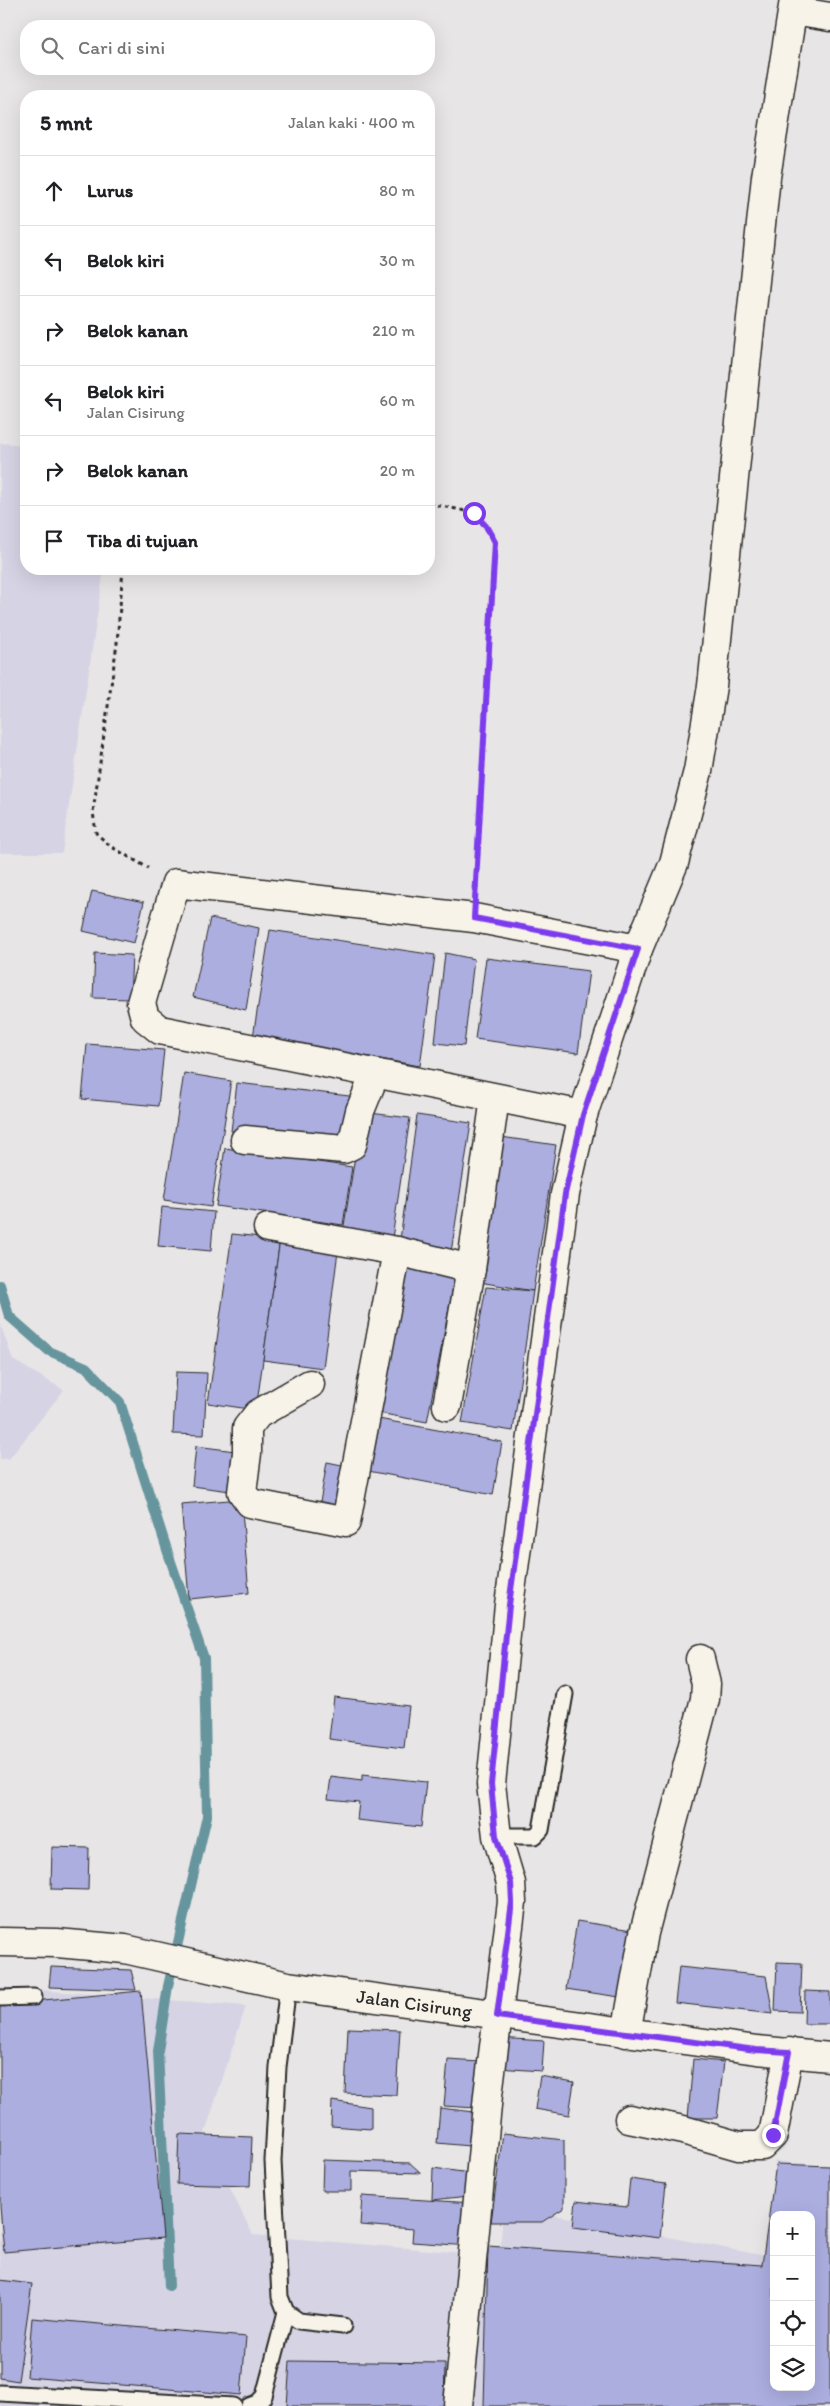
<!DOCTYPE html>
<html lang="id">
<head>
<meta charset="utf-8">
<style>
	:root { --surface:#fff; --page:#f6f6f6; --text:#202124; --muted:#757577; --line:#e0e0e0 }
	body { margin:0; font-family:Itim,sans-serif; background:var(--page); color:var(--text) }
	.controls { position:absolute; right:15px; bottom:15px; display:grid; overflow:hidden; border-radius:10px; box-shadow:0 5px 20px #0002 }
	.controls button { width:45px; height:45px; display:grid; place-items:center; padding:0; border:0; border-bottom:1px solid var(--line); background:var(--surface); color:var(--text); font:25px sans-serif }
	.stop { position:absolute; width:15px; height:15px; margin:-11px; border:4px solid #7c3aed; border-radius:50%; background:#fff }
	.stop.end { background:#7c3aed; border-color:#fff; box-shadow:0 1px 5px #0008 }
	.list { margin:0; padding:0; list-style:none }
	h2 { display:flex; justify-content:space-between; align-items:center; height:65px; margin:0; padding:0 20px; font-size:21px }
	h2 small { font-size:16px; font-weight:400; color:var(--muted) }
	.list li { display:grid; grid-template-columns:32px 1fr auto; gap:15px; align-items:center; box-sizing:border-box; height:70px; padding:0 20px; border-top:1px solid var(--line) }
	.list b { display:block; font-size:19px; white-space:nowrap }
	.list p { margin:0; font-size:16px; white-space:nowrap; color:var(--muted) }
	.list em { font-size:16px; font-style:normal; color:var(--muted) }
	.icon { flex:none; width:28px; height:28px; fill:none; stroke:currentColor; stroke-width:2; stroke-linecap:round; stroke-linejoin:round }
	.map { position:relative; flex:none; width:830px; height:2406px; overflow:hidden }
	.search { position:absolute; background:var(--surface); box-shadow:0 5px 20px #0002; left:20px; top:20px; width:415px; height:55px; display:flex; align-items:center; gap:12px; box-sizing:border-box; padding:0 18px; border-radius:20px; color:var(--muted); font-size:19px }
	.panel { position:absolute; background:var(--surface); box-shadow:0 5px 20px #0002; left:20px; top:90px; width:415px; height:485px; border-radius:20px }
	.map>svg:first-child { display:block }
</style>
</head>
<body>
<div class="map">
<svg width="830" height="2406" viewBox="0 0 830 2406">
	<rect width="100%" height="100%" fill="#e8e5e6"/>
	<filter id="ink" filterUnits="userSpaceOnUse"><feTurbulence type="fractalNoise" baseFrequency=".02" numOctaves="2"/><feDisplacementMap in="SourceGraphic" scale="10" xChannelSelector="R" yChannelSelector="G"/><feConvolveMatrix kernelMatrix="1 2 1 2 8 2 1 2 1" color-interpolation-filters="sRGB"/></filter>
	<g filter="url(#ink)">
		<!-- built -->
		<g fill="#d6d4e4" fill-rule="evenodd">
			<path d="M 0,443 L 26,445 L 26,569 L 104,569 L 62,853 L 0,853 Z"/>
			<path d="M 0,1323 L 13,1360 L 64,1390 L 9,1459 L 0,1459 Z"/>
			<path d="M 0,1987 L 246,2006 L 204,2136 L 253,2235 L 500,2256 L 503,2205 L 766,2256 L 775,2161 L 830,2166 L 830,2406 L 0,2406 ZM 774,2215 L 811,2215 L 811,2387 L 774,2387 Z"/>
		</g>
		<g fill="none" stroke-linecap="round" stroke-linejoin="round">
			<!-- stream -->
			<path stroke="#66959e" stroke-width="10" d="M 0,1285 L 9,1316 L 49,1351 L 86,1367 L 120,1402 L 168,1553 L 204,1658 L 207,1816 L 168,1986 L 158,2051 L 169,2286"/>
		</g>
		<!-- building -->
		<g fill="#abaedf" stroke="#2b2b2b" fill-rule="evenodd">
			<path d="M 92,891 L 144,902 L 134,943 L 83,931 Z"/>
			<path d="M 210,918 L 259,928 L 246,1010 L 193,997 Z"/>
			<path d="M 270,930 L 435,955 L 420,1066 L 253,1037 Z"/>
			<path d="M 95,953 L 132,955 L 130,999 L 93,998 Z"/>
			<path d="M 445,953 L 474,959 L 464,1046 L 435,1043 Z"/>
			<path d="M 486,958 L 589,971 L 578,1053 L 475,1039 Z"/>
			<path d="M 87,1044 L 164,1050 L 158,1106 L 82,1099 Z"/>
			<path d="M 184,1073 L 231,1081 L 211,1207 L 164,1200 Z"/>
			<path d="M 237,1083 L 358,1097 L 351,1143 L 231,1131 Z"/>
			<path d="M 362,1112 L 410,1118 L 391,1245 L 342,1238 Z"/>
			<path d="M 417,1115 L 471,1123 L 450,1259 L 399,1247 Z"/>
			<path d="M 501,1137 L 556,1145 L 533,1291 L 479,1282 Z"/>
			<path d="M 225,1148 L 352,1167 L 343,1225 L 216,1206 Z"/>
			<path d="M 162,1207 L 214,1212 L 211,1251 L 158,1246 Z"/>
			<path d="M 232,1234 L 280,1239 L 256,1410 L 208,1403 Z"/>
			<path d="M 280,1239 L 338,1251 L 323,1368 L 263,1360 Z"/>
			<path d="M 401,1267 L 455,1277 L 427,1422 L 373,1412 Z"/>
			<path d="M 486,1287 L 533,1291 L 513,1431 L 462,1423 Z"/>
			<path d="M 176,1372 L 207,1373 L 204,1435 L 173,1434 Z"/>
			<path d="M 373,1418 L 502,1442 L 493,1495 L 363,1470 Z"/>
			<path d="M 196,1446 L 243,1452 L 238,1492 L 192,1486 Z"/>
			<path d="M 327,1462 L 352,1467 L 344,1513 L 319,1508 Z"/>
			<path d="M 241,1499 L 249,1593 L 189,1599 L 181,1504 Z"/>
			<path d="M 334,1697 L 409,1706 L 404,1748 L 329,1739 Z"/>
			<path d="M 362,1775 L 426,1782 L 421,1827 L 357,1820 L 359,1802 L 328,1799 L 331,1777 L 362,1781 Z"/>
			<path d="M 52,1847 L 89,1848 L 88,1890 L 51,1889 Z"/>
			<path d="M 577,1921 L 639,1931 L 626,1998 L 566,1989 Z"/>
			<path d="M 777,1962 L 802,1963 L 800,2012 L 775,2011 Z"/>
			<path d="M 51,1967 L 131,1970 L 136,1990 L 49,1987 Z"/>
			<path d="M 679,1967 L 766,1976 L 773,2014 L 675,2003 Z"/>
			<path d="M 141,1991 L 163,2238 L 4,2252 L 0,2207 L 0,2004 Z"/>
			<path d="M 805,1991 L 830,1992 L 830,2024 L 804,2024 Z"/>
			<path d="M 348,2028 L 400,2030 L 396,2095 L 345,2093 Z"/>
			<path d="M 499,2038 L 544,2041 L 542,2071 L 497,2068 Z"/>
			<path d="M 693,2059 L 724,2062 L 717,2118 L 688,2118 Z"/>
			<path d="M 448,2060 L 480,2062 L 476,2108 L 444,2106 Z"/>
			<path d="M 540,2076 L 574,2082 L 569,2115 L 535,2109 Z"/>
			<path d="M 332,2101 L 371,2107 L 371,2129 L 331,2126 Z"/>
			<path d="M 440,2108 L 482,2113 L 480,2147 L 437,2143 Z"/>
			<path d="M 503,2133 L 564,2140 L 564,2208 L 542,2222 L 491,2222 Z"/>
			<path d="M 179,2134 L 252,2137 L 250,2186 L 177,2184 Z"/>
			<path d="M 323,2160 L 410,2163 L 421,2173 L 351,2171 L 351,2191 L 322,2191 Z"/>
			<path d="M 776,2164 L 830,2166 L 830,2406 L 484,2406 L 488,2246 L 762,2265 ZM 774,2215 L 811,2215 L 811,2387 L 774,2387 Z"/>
			<path d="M 433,2168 L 470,2173 L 468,2196 L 432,2200 Z"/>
			<path d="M 630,2179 L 666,2184 L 660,2238 L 573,2227 L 576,2201 L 627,2207 Z"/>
			<path d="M 362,2196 L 473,2203 L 470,2246 L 412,2242 L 413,2229 L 360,2225 Z"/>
			<path d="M 0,2280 L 32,2284 L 18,2381 L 0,2378 Z"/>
			<path d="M 32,2318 L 246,2337 L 241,2395 L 27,2377 Z"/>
			<path d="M 290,2361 L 445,2363 L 444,2406 L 287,2406 Z"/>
		</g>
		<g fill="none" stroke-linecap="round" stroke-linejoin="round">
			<defs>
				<g id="lane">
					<path d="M 497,1836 L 535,1836 L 541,1830 L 565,1694"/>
					<path d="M 288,1986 L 278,2067 L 273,2161 L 280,2297 L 286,2312 L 299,2321 L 343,2326"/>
					<path d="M 0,1998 L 34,1997"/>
					<path d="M 0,2393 L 234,2406"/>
					<path d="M 249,2406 L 257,2403 L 264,2396 L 286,2312"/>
				</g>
				<g id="street">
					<path d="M 793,11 L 830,17"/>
					<path d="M 583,1115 L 160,1030 L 145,1018 L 141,1003 L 176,883 L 474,918 L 638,949"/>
					<path d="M 245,1140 L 344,1149 L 352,1145 L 360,1111 L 375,1074"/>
					<path d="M 268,1228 L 397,1251 L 471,1269 L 495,1098"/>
					<path d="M 310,1384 L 258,1414 L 247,1428 L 247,1453 L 242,1492 L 250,1503 L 346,1522 L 397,1251"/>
					<path d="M 447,1406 L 471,1269"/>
					<path d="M 626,2033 L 644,1933 L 705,1699 L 706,1684 L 700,1659"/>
					<path d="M 629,2119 L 683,2130 L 739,2146 L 762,2146 L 773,2135 L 789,2052"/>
					<path d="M 458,2406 L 488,2095 L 512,1902 L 511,1883 L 497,1836 L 491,1784 L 509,1605 L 565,1194 L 583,1115 L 638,949 L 674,863 L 698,771 L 712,686 L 766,177 L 794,0"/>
				</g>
				<g id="secondary">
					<path id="s1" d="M 0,1942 L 57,1943 L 125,1949 L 288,1986 L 757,2050 L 830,2057"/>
				</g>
			</defs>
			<!-- lane casing -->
			<use href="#lane" stroke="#2b2b2b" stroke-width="19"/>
			<!-- street casing -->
			<use href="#street" stroke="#2b2b2b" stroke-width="31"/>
			<!-- secondary casing -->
			<use href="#secondary" stroke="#2b2b2b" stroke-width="31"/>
			<!-- path -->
			<g stroke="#2b2b2b" stroke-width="3" stroke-dasharray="4 4" stroke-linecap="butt">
				<path d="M 429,504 C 464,511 476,507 495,542 L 476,888"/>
				<path d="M 123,569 L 117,643 L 93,812 L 96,833 L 110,846 L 148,868"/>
			</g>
			<!-- lane -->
			<use href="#lane" stroke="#f7f3e8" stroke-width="15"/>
			<!-- street -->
			<use href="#street" stroke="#f7f3e8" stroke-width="28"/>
			<!-- secondary -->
			<use href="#secondary" stroke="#f7f3e8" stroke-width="28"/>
		</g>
	</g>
	<g fill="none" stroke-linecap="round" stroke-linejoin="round" filter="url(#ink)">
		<!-- route -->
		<path stroke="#7c3aed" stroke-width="6" d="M 474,513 L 486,526 L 495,542 L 474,918 L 638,949 L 583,1115 L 565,1194 L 509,1605 L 491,1784 L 496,1836 L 511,1883 L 512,1902 L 497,2016 L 756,2050 L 789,2052 L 773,2135"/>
	</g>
	<g text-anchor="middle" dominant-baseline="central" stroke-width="4" stroke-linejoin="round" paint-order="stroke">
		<!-- street labels -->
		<g font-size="19" fill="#2b2b2b" stroke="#f7f3e8">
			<text stroke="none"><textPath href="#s1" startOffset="420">Jalan Cisirung</textPath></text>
		</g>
	</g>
</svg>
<div class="controls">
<button>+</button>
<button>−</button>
<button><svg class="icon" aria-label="locate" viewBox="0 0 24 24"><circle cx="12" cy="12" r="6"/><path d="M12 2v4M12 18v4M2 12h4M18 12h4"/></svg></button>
<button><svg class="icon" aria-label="layers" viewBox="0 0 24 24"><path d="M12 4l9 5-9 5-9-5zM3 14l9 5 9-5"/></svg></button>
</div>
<div class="stop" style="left:474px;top:513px"></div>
<div class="stop end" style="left:773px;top:2135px"></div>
<div class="search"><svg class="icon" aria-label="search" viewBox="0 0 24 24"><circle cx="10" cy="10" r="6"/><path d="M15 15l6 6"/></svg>Cari di sini</div>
<section class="panel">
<h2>5 mnt<small>Jalan kaki · 400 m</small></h2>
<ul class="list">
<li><svg class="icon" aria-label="ahead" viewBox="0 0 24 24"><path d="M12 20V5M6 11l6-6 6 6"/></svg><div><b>Lurus</b></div><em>80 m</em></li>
<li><svg class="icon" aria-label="left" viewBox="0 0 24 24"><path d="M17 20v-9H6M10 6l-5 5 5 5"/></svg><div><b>Belok kiri</b></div><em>30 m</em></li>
<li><svg class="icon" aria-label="right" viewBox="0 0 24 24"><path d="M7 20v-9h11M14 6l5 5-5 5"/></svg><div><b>Belok kanan</b></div><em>210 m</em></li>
<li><svg class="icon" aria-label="left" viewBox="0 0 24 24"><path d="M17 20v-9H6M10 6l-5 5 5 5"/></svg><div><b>Belok kiri</b><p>Jalan Cisirung</p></div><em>60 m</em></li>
<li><svg class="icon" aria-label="right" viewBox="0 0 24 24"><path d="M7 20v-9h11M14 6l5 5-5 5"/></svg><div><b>Belok kanan</b></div><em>20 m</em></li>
<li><svg class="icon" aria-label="arrive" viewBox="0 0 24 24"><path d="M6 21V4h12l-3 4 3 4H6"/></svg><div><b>Tiba di tujuan</b></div></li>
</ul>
</section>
</div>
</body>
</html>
